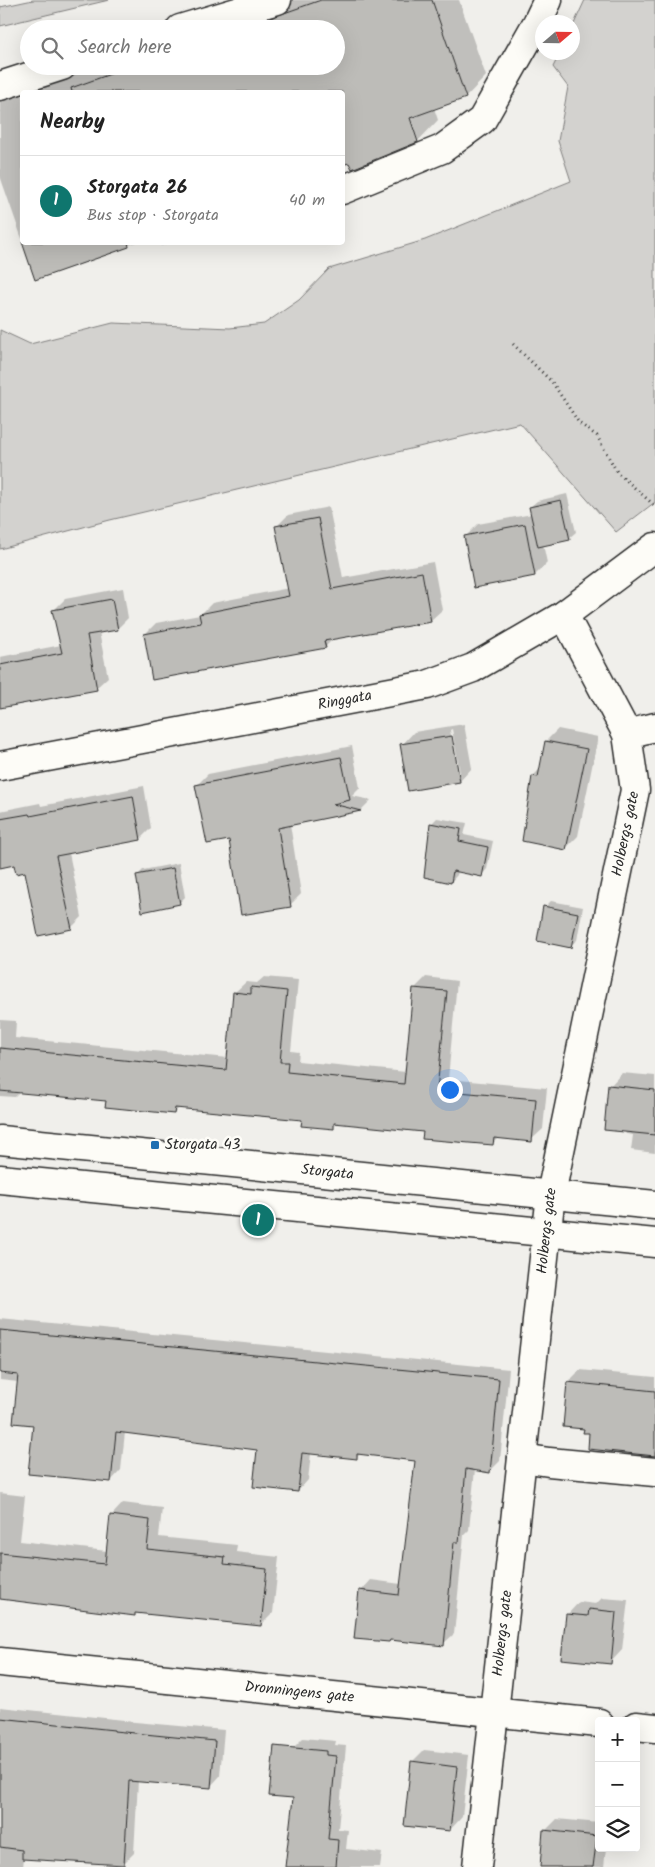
<!DOCTYPE html>
<html lang="en">
<head>
<meta charset="utf-8">
<style>
	:root { --surface:#fff; --page:#f2f2f2; --text:#222; --muted:#767676; --line:#e0e0e0; --accent:#0f766e }
	body { margin:0; font-family:Kalam,sans-serif; background:var(--page); color:var(--text) }
	.controls { position:absolute; right:15px; bottom:15px; display:grid; overflow:hidden; border-radius:5px; box-shadow:0 5px 20px #0002 }
	.controls button { width:45px; height:45px; display:grid; place-items:center; padding:0; border:0; border-bottom:1px solid var(--line); background:var(--surface); color:var(--text); font:25px sans-serif }
	.compass { position:absolute; left:535px; top:15px; width:45px; height:45px; border-radius:50%; background:var(--surface); box-shadow:0 5px 20px #0002; rotate:70deg }
	.you { position:absolute; left:449px; top:1089px; width:18px; height:18px; margin:-12px; border:4px solid #fff; border-radius:50%; background:#1a73e8; box-shadow:0 0 0 8px #1a73e833 }
	.badge { display:grid; place-items:center; width:32px; height:32px; border-radius:50%; background:var(--accent); color:#fff; font-size:16px; font-weight:700 }
	.pin { position:absolute; translate:-50% -50%; border:2px solid #fff; box-shadow:0 1px 5px #0006 }
	.list { margin:0; padding:0; list-style:none }
	h2 { display:flex; justify-content:space-between; align-items:center; height:65px; margin:0; padding:0 20px; font-size:21px }
	h2 small { font-size:16px; font-weight:400; color:var(--muted) }
	.list li { display:grid; grid-template-columns:32px 1fr auto; gap:15px; align-items:center; box-sizing:border-box; height:90px; padding:0 20px; border-top:1px solid var(--line) }
	.list b { display:block; font-size:19px; white-space:nowrap }
	.list p { margin:0; font-size:16px; white-space:nowrap; color:var(--muted) }
	.list em { font-size:16px; font-style:normal; color:var(--muted) }
	.icon { flex:none; width:28px; height:28px; fill:none; stroke:currentColor; stroke-width:2; stroke-linecap:round; stroke-linejoin:round }
	.map { position:relative; flex:none; width:655px; height:1867px; overflow:hidden }
	.search { position:absolute; background:var(--surface); box-shadow:0 5px 20px #0002; left:20px; top:20px; width:325px; height:55px; display:flex; align-items:center; gap:12px; box-sizing:border-box; padding:0 18px; border-radius:28px; color:var(--muted); font-size:19px }
	.panel { position:absolute; background:var(--surface); box-shadow:0 5px 20px #0002; left:20px; top:90px; width:325px; height:155px; border-radius:5px }
	.map>svg:first-child { display:block }
</style>
</head>
<body>
<div class="map">
<svg width="655" height="1867" viewBox="0 0 655 1867">
	<rect width="100%" height="100%" fill="#f0efeb"/>
	<filter id="ink" filterUnits="userSpaceOnUse"><feTurbulence type="fractalNoise" baseFrequency=".02" numOctaves="2"/><feDisplacementMap in="SourceGraphic" scale="10" xChannelSelector="R" yChannelSelector="G"/><feConvolveMatrix kernelMatrix="1 2 1 2 8 2 1 2 1" color-interpolation-filters="sRGB"/></filter>
	<g filter="url(#ink)">
		<!-- green -->
		<g fill="#d3d2cf" stroke="#7f7e7d">
			<path d="M 33,0 L 109,0 L 0,26 L 0,7 Z"/>
			<path d="M 585,0 L 655,0 L 655,502 L 616,532 L 520,423 L 110,520 L 0,549 L 0,330 L 30,344 L 113,323 L 230,328 L 264,324 L 299,300 L 329,269 L 425,240 L 571,181 L 558,141 L 568,87 L 553,67 L 560,53 L 572,52 L 573,26 Z"/>
		</g>
		<!-- shadow -->
		<g fill="#0003" fill-rule="evenodd">
			<path d="M 286,0 L 459,0 L 486,76 L 466,97 L 434,108 L 438,120 L 418,141 L 342,92 L 22,92 L 22,239 L 0,176 L 0,91 L 71,66 L 336,66 L 336,29 L 177,29 Z"/>
			<path d="M 24,242 L 137,242 L 36,278 Z"/>
			<path d="M 160,242 L 171,242 L 161,246 Z"/>
			<path d="M 567,494 L 576,532 L 569,538 L 543,544 L 547,563 L 535,575 L 465,537 L 478,524 L 532,514 L 530,507 L 537,501 Z"/>
			<path d="M 329,507 L 343,578 L 433,562 L 442,610 L 430,621 L 334,638 L 325,647 L 145,634 L 156,623 L 200,615 L 212,603 L 289,588 L 277,526 L 288,515 Z"/>
			<path d="M 123,588 L 128,618 L 117,629 L 99,632 L 108,677 L 96,688 L 0,707 L 0,657 L 61,645 L 54,610 L 65,599 Z"/>
			<path d="M 464,724 L 472,768 L 460,781 L 409,790 L 402,745 L 414,732 ZM 452,729 L 460,773 L 458,773 L 450,730 Z"/>
			<path d="M 558,729 L 598,737 L 578,836 L 566,848 L 523,840 L 533,776 L 540,769 L 546,741 Z"/>
			<path d="M 352,746 L 360,788 L 352,796 L 371,800 L 361,810 L 290,824 L 301,894 L 290,905 L 197,785 L 208,774 Z"/>
			<path d="M 144,786 L 151,828 L 140,839 L 69,853 L 82,917 L 71,928 L 26,871 L 15,863 L 0,866 L 0,811 L 40,803 L 41,806 Z"/>
			<path d="M 437,818 L 467,823 L 464,835 L 493,841 L 487,869 L 481,876 L 458,871 L 457,875 L 451,882 L 431,824 Z"/>
			<path d="M 179,863 L 185,897 L 179,903 L 137,876 L 143,870 Z"/>
			<path d="M 551,901 L 583,907 L 577,940 L 570,946 L 545,907 Z"/>
			<path d="M 264,977 L 298,980 L 291,1051 L 299,1052 L 298,1061 L 406,1072 L 414,989 L 426,977 L 457,981 L 448,1079 L 547,1088 L 543,1129 L 531,1140 L 499,1137 L 492,1144 L 424,1130 L 338,1122 L 333,1128 L 303,1119 L 180,1107 L 174,1113 L 107,1099 L 20,1092 L 15,1097 L 0,1096 L 0,1020 L 16,1021 L 15,1038 L 228,1058 L 234,993 L 246,982 L 257,983 Z"/>
			<path d="M 622,1073 L 655,1076 L 655,1153 L 631,1150 L 633,1135 L 626,1134 L 610,1086 Z"/>
			<path d="M 0,1319 L 509,1369 L 500,1461 L 490,1471 L 475,1469 L 469,1530 L 464,1535 L 454,1634 L 443,1644 L 392,1639 L 389,1641 L 361,1591 L 371,1580 L 401,1584 L 417,1460 L 361,1453 L 356,1458 L 311,1453 L 308,1480 L 298,1491 L 258,1448 L 125,1432 L 121,1470 L 111,1481 L 34,1424 L 18,1382 L 0,1380 Z"/>
			<path d="M 580,1370 L 655,1377 L 655,1456 L 589,1448 L 591,1432 L 585,1428 L 568,1382 Z"/>
			<path d="M 0,1493 L 25,1496 L 20,1541 L 107,1551 L 111,1516 L 123,1503 L 162,1508 L 159,1537 L 237,1545 L 236,1552 L 279,1557 L 273,1613 L 261,1625 L 136,1612 L 134,1614 L 0,1598 Z"/>
			<path d="M 602,1598 L 628,1600 L 622,1650 L 610,1663 L 567,1615 L 579,1602 L 596,1604 Z"/>
			<path d="M 0,1707 L 124,1720 L 124,1721 L 224,1730 L 220,1776 L 210,1787 L 138,1781 L 134,1853 L 123,1864 L 24,1858 L 23,1867 L 0,1867 Z"/>
			<path d="M 303,1738 L 336,1741 L 335,1745 L 346,1746 L 338,1829 L 348,1830 L 346,1849 L 382,1853 L 380,1867 L 287,1867 L 294,1797 L 293,1748 Z"/>
			<path d="M 424,1750 L 469,1755 L 462,1817 L 450,1830 L 412,1762 Z"/>
			<path d="M 557,1819 L 599,1823 L 599,1848 L 606,1848 L 604,1867 L 541,1867 L 545,1831 Z"/>
		</g>
		<!-- building -->
		<g fill="#bdbcb8" stroke="#2b2b2b">
			<path d="M 321,0 L 432,0 L 466,98 L 410,118 L 418,142 L 352,169 L 349,163 L 342,165 L 342,92 L 72,92 L 71,88 L 133,66 L 336,66 L 336,29 L 239,29 Z"/>
			<path d="M 22,242 L 128,242 L 129,247 L 35,280 Z"/>
			<path d="M 561,500 L 570,540 L 538,547 L 529,507 Z"/>
			<path d="M 318,518 L 332,589 L 422,572 L 431,622 L 324,641 L 326,648 L 152,680 L 144,634 L 201,623 L 199,614 L 289,596 L 275,526 Z"/>
			<path d="M 525,524 L 535,576 L 474,588 L 464,536 Z"/>
			<path d="M 112,599 L 118,630 L 87,635 L 97,690 L 0,708 L 0,665 L 62,653 L 52,610 Z"/>
			<path d="M 452,736 L 460,782 L 408,791 L 400,744 Z"/>
			<path d="M 545,741 L 587,749 L 566,850 L 522,841 L 532,776 L 538,777 Z"/>
			<path d="M 341,757 L 350,800 L 333,804 L 361,811 L 278,828 L 291,907 L 241,915 L 229,840 L 207,844 L 195,785 Z"/>
			<path d="M 133,796 L 141,840 L 56,856 L 72,929 L 38,936 L 25,872 L 16,874 L 14,865 L 0,868 L 0,819 L 29,814 L 30,816 Z"/>
			<path d="M 430,823 L 461,829 L 459,841 L 488,847 L 482,877 L 453,871 L 451,883 L 424,877 Z"/>
			<path d="M 173,868 L 180,904 L 142,912 L 136,875 Z"/>
			<path d="M 543,906 L 578,913 L 571,948 L 537,941 Z"/>
			<path d="M 251,987 L 287,991 L 280,1062 L 288,1062 L 287,1072 L 404,1084 L 413,988 L 447,991 L 437,1090 L 536,1099 L 532,1142 L 494,1138 L 493,1145 L 422,1139 L 423,1132 L 334,1123 L 334,1129 L 301,1126 L 302,1120 L 175,1108 L 174,1114 L 105,1107 L 106,1101 L 0,1091 L 0,1048 L 226,1070 L 233,992 L 251,994 Z"/>
			<path d="M 608,1085 L 655,1090 L 655,1135 L 604,1130 Z"/>
			<path d="M 0,1330 L 499,1379 L 490,1473 L 466,1469 L 459,1542 L 454,1542 L 444,1646 L 390,1640 L 389,1642 L 354,1639 L 359,1590 L 399,1595 L 415,1461 L 357,1454 L 357,1459 L 302,1453 L 298,1492 L 253,1487 L 257,1450 L 116,1432 L 111,1482 L 28,1474 L 33,1425 L 13,1423 L 18,1375 L 0,1373 Z"/>
			<path d="M 567,1382 L 655,1391 L 655,1456 L 588,1449 L 589,1433 L 583,1433 L 584,1429 L 563,1427 Z"/>
			<path d="M 110,1515 L 150,1520 L 147,1549 L 225,1557 L 224,1564 L 267,1569 L 261,1626 L 135,1613 L 135,1616 L 0,1599 L 0,1553 L 105,1564 Z"/>
			<path d="M 589,1609 L 616,1612 L 611,1664 L 561,1659 L 566,1614 L 588,1616 Z"/>
			<path d="M 0,1718 L 114,1730 L 114,1731 L 215,1741 L 211,1788 L 129,1781 L 124,1865 L 22,1859 L 22,1850 L 0,1847 Z"/>
			<path d="M 274,1746 L 326,1751 L 326,1755 L 336,1756 L 328,1839 L 338,1840 L 336,1867 L 285,1867 L 293,1798 L 269,1796 Z"/>
			<path d="M 411,1761 L 457,1767 L 450,1831 L 404,1826 Z"/>
			<path d="M 543,1830 L 597,1836 L 593,1867 L 540,1867 Z"/>
		</g>
		<g fill="none" stroke-linecap="round" stroke-linejoin="round">
			<defs>
				<g id="minor">
					<path d="M 180,29 L 277,0"/>
					<path d="M 0,86 L 62,66"/>
					<path d="M 342,190 L 442,149 L 482,120 L 537,23 L 548,0"/>
					<path d="M 627,734 L 655,727"/>
					<path id="s1" d="M 0,766 L 427,685 L 473,668 L 564,615 L 655,547"/>
					<path id="s2" d="M 0,1140 L 655,1205"/>
					<path d="M 0,1179 L 655,1243"/>
					<path d="M 522,1458 L 549,1462 L 655,1472"/>
					<path id="s3" d="M 0,1662 L 599,1723"/>
					<path d="M 636,1726 L 655,1728"/>
					<path id="s4" d="M 477,1867 L 551,1194 L 635,790 L 627,734 L 564,615"/>
				</g>
			</defs>
			<!-- minor casing -->
			<use href="#minor" stroke="#2b2b2b" stroke-width="31"/>
			<!-- path -->
			<path stroke="#2b2b2b" stroke-width="3" stroke-dasharray="1 4" stroke-linecap="butt" d="M 513,344 L 552,382 L 579,423 L 597,436 L 617,472 L 655,506"/>
			<!-- minor -->
			<use href="#minor" stroke="#fdfcf7" stroke-width="28"/>
		</g>
	</g>
	<!-- markers -->
	<rect fill="#1f6fb2" stroke="#fdfcf7" stroke-width="2" x="150" y="1140" width="10" height="10" rx="2.5"/>
	<g text-anchor="middle" dominant-baseline="central" stroke-width="5" stroke-linejoin="round" paint-order="stroke">
		<!-- street labels -->
		<g font-size="15" fill="#2b2b2b" stroke="#fdfcf7">
			<text stroke="none"><textPath href="#s1" startOffset="351">Ringgata</textPath></text>
			<text stroke="none"><textPath href="#s4" startOffset="1045">Holbergs gate</textPath></text>
			<text stroke="none"><textPath href="#s2" startOffset="329">Storgata</textPath></text>
			<text stroke="none"><textPath href="#s4" startOffset="640">Holbergs gate</textPath></text>
			<text stroke="none"><textPath href="#s4" startOffset="235">Holbergs gate</textPath></text>
			<text stroke="none"><textPath href="#s3" startOffset="301">Dronningens gate</textPath></text>
		</g>
		<!-- poi labels -->
		<g font-size="15" fill="#2b2b2b" stroke="#fdfcf7" text-anchor="start">
			<text x="165" y="1145">Storgata 43</text>
		</g>
	</g>
</svg>
<div class="controls">
<button>+</button>
<button>−</button>
<button><svg class="icon" aria-label="layers" viewBox="0 0 24 24"><path d="M12 4l9 5-9 5-9-5zM3 14l9 5 9-5"/></svg></button>
</div>
<svg class="compass" viewBox="-18 -18 36 36"><path d="M0-13l5 13h-10z" fill="#e53935"/><path d="M0 13l5-13h-10z" fill="#767676"/></svg>
<div class="you"></div>
<div class="pin badge" style="left:258px;top:1220px">1</div>
<div class="search"><svg class="icon" aria-label="search" viewBox="0 0 24 24"><circle cx="10" cy="10" r="6"/><path d="M15 15l6 6"/></svg>Search here</div>
<section class="panel">
<h2>Nearby<small></small></h2>
<ul class="list">
<li><span class="badge">1</span><div><b>Storgata 26</b><p>Bus stop · Storgata</p></div><em>40 m</em></li>
</ul>
</section>
</div>
</body>
</html>
